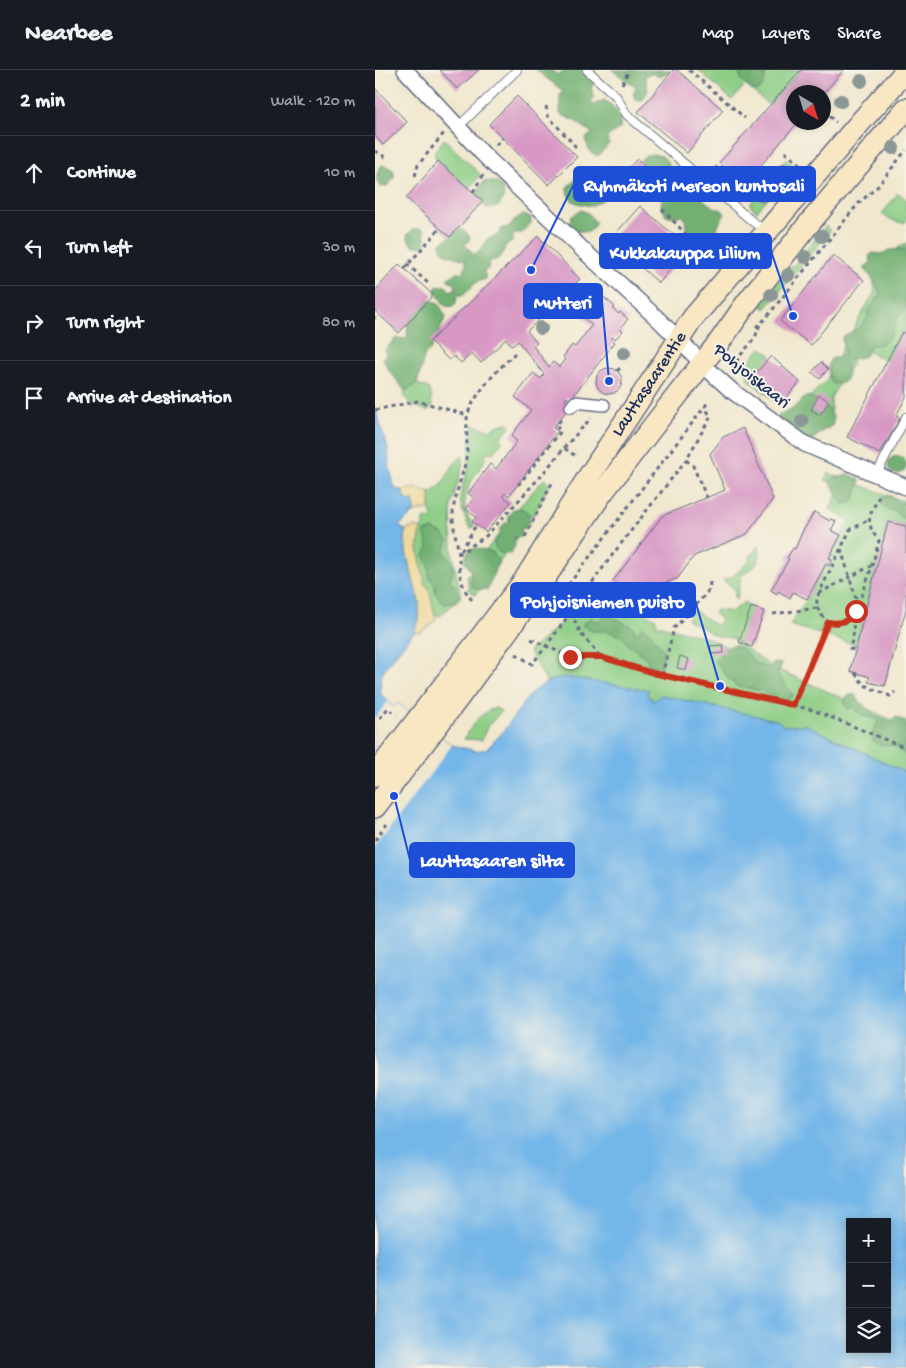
<!DOCTYPE html>
<html lang="en">
<head>
<meta charset="utf-8">
<style>
	:root { --surface:#171b24; --page:#242831; --text:#f1f3f6; --muted:#9ea1a6; --line:#363941 }
	body { margin:0; font-family:"Gochi Hand",sans-serif; background:var(--page); color:var(--text) }
	.controls { position:absolute; right:15px; bottom:15px; display:grid; overflow:hidden; border-radius:0px; box-shadow:0 2px 8px #0003 }
	.controls button { width:45px; height:45px; display:grid; place-items:center; padding:0; border:0; border-bottom:1px solid var(--line); background:var(--surface); color:var(--text); font:25px sans-serif }
	.compass { position:absolute; left:411px; top:15px; width:45px; height:45px; border-radius:50%; background:var(--surface); box-shadow:0 2px 8px #0003; rotate:142deg }
	.stop { position:absolute; width:15px; height:15px; margin:-11px; border:4px solid #c8321e; border-radius:50%; background:#fff }
	.stop.end { background:#c8321e; border-color:#fff; box-shadow:0 1px 5px #0008 }
	.list { margin:0; padding:0; list-style:none }
	h2 { display:flex; justify-content:space-between; align-items:center; height:65px; margin:0; padding:0 20px; font-size:21px }
	h2 small { font-size:16px; font-weight:400; color:var(--muted) }
	.list li { display:grid; grid-template-columns:32px 1fr auto; gap:15px; align-items:center; box-sizing:border-box; height:75px; padding:0 20px; border-top:1px solid var(--line) }
	.list b { display:block; font-size:19px; white-space:nowrap }
	.list em { font-size:16px; font-style:normal; color:var(--muted) }
	.icon { flex:none; width:28px; height:28px; fill:none; stroke:currentColor; stroke-width:2; stroke-linecap:round; stroke-linejoin:round }
	.map { position:relative; flex:none; width:531px; height:1298px; overflow:hidden }
	header { display:flex; align-items:center; gap:30px; box-sizing:border-box; height:70px; padding:0 25px; background:var(--surface); border-bottom:1px solid var(--line) }
	header strong { font-size:24px }
	nav { display:flex; gap:28px; margin-inline-start:auto; font-size:18px }
	main { display:flex }
	aside { flex:1; background:var(--surface) }
	.map>svg:first-child { display:block }
</style>
</head>
<body>
<header>
<strong>Nearbee</strong>
<nav><a>Map</a><a>Layers</a><a>Share</a></nav>
</header>
<main>
<aside>
<h2>2 min<small>Walk · 120 m</small></h2>
<ul class="list">
<li><svg class="icon" aria-label="ahead" viewBox="0 0 24 24"><path d="M12 20V5M6 11l6-6 6 6"/></svg><div><b>Continue</b></div><em>10 m</em></li>
<li><svg class="icon" aria-label="left" viewBox="0 0 24 24"><path d="M17 20v-9H6M10 6l-5 5 5 5"/></svg><div><b>Turn left</b></div><em>30 m</em></li>
<li><svg class="icon" aria-label="right" viewBox="0 0 24 24"><path d="M7 20v-9h11M14 6l5 5-5 5"/></svg><div><b>Turn right</b></div><em>80 m</em></li>
<li><svg class="icon" aria-label="arrive" viewBox="0 0 24 24"><path d="M6 21V4h12l-3 4 3 4H6"/></svg><div><b>Arrive at destination</b></div></li>
</ul>
</aside>
<div class="map">
<svg width="531" height="1298" viewBox="0 0 531 1298">
	<rect width="100%" height="100%" fill="#f7f3e8"/>
	<filter id="ink" filterUnits="userSpaceOnUse"><feTurbulence type="fractalNoise" baseFrequency=".02" numOctaves="2"/><feDisplacementMap in="SourceGraphic" scale="10" xChannelSelector="R" yChannelSelector="G"/><feConvolveMatrix kernelMatrix="1 2 1 2 8 2 1 2 1" color-interpolation-filters="sRGB"/></filter>
	<filter id="wash" filterUnits="userSpaceOnUse"><feTurbulence type="fractalNoise" baseFrequency=".0096" numOctaves="4" result="noise"/><feDisplacementMap in="SourceGraphic" scale="20" xChannelSelector="R" yChannelSelector="G"/><feGaussianBlur stdDeviation="1.12" result="paint"/><feColorMatrix in="noise" values="0 0 0 0 0 0 0 0 0 0 0 0 0 0 0 0 0 1.4 0 .05"/><feComposite in="paint" operator="in"/></filter>
	<g filter="url(#wash)">
		<rect width="100%" height="100%" fill="#f0e7cd"/>
		<!-- green -->
		<g fill="#8dcd85" stroke="#547e72">
			<path d="M 323,0 L 426,0 L 394,35 L 370,15 L 357,30 Z"/>
			<path d="M 69,69 L 105,104 L 95,119 L 61,89 L 59,83 Z"/>
			<path d="M 411,89 L 419,96 L 382,141 L 376,137 L 376,133 Z"/>
			<path d="M 523,123 L 531,129 L 531,152 C 521,154 515,149 507,144 Z"/>
			<path d="M 451,156 L 455,161 L 390,239 L 384,234 L 404,201 L 418,196 Z"/>
			<path d="M 531,173 L 531,264 L 527,262 L 512,291 L 486,278 L 456,327 L 456,341 L 443,362 L 415,346 L 451,311 L 467,279 L 500,221 L 498,207 L 523,178 Z"/>
			<path d="M 386,278 L 395,284 L 394,289 L 376,309 L 406,334 L 412,327 L 416,330 L 408,338 L 375,311 C 366,297 377,288 386,278 Z"/>
			<path d="M 42,314 L 53,318 L 56,324 L 57,337 L 53,341 L 37,335 L 29,327 L 30,321 Z"/>
			<path d="M 133,353 L 135,356 L 125,369 L 127,372 L 118,383 L 114,382 L 110,386 L 110,390 C 101,404 88,420 90,438 C 90,443 96,451 99,456 L 96,459 C 93,456 92,453 91,449 C 79,424 89,420 93,397 C 96,381 93,370 99,355 L 114,360 L 124,355 Z"/>
			<path d="M 88,385 L 87,398 L 76,436 L 77,481 L 86,527 L 65,546 L 60,545 L 54,519 L 50,514 L 43,479 L 46,459 L 50,448 L 55,449 L 58,445 L 55,443 L 55,423 L 66,416 L 79,394 Z"/>
			<path d="M 453,403 L 531,432 L 531,456 L 513,452 L 481,575 L 415,555 L 432,529 L 451,494 L 455,495 L 457,490 L 454,488 L 466,465 L 475,451 L 455,439 L 465,417 L 450,410 Z"/>
			<path d="M 169,409 L 174,413 L 174,415 L 158,446 L 154,444 L 141,470 L 100,525 L 94,520 L 92,506 L 145,436 Z"/>
			<path d="M 384,475 C 387,495 380,495 366,506 L 362,529 L 360,529 L 360,520 L 357,517 L 348,510 L 358,506 L 375,491 L 374,488 Z"/>
			<path d="M 223,518 L 281,549 L 282,555 L 330,567 L 359,580 L 360,574 L 363,572 L 357,568 L 341,566 L 312,549 L 318,539 L 341,556 L 346,550 L 339,543 L 341,540 L 353,541 L 355,543 L 369,532 L 377,538 L 364,573 L 397,597 L 531,656 L 531,703 L 431,655 L 408,656 L 404,651 L 285,625 L 279,631 L 271,624 L 273,620 L 189,607 L 172,612 L 154,581 L 207,535 L 210,536 Z"/>
			<path d="M 121,638 L 126,641 L 111,659 L 107,670 L 89,669 C 97,656 104,642 121,638 Z"/>
		</g>
		<!-- forest -->
		<g fill="#72b072" stroke="#467068">
			<path d="M 161,0 L 178,0 L 182,5 L 190,0 L 218,0 C 222,6 220,12 216,18 L 219,24 L 216,36 L 229,30 C 240,36 247,45 245,58 L 232,67 L 234,74 L 223,86 L 215,82 L 210,69 L 217,63 L 200,51 L 185,44 L 185,26 L 188,21 Z"/>
			<path d="M 237,0 L 295,0 L 285,7 L 276,3 L 270,6 L 273,21 L 268,30 L 261,30 L 258,24 L 261,18 Z"/>
			<path d="M 363,0 L 389,0 C 391,11 390,15 381,22 L 367,11 Z"/>
			<path d="M 278,84 L 287,86 L 293,92 L 300,107 L 299,119 L 312,119 L 315,122 L 323,124 C 331,132 336,137 347,140 L 350,144 C 339,158 342,172 325,182 L 309,166 L 311,159 L 310,148 L 305,145 L 301,147 L 291,146 L 286,134 L 289,120 C 274,115 264,106 266,89 L 271,85 Z"/>
			<path d="M 7,95 L 14,97 L 19,101 L 19,108 L 12,116 L 5,117 C 0,107 1,104 7,95 Z"/>
			<path d="M 208,103 L 219,108 L 221,114 L 229,124 L 229,129 L 216,136 C 202,133 192,133 192,117 Z"/>
			<path d="M 109,111 C 120,113 121,109 129,120 L 128,128 L 124,136 L 115,139 L 109,136 L 102,123 Z"/>
			<path d="M 206,140 L 213,143 L 221,153 L 214,162 L 199,161 L 194,155 L 196,147 Z"/>
			<path d="M 148,145 L 156,147 L 156,153 L 147,163 L 139,163 L 137,172 L 130,176 C 128,186 125,190 115,191 L 113,199 L 109,201 L 111,209 L 102,212 L 89,225 L 82,225 C 82,234 80,238 70,236 L 60,221 L 61,217 L 65,216 L 71,216 L 75,221 L 80,219 L 81,215 L 72,209 L 83,202 L 87,203 L 91,194 L 90,190 L 71,184 L 66,178 L 66,173 L 85,159 C 90,161 94,163 95,169 L 90,175 L 100,185 L 107,179 L 112,169 L 123,165 L 127,158 L 135,157 L 139,150 Z"/>
			<path d="M 45,158 L 49,160 L 51,177 L 40,176 L 35,173 L 32,165 L 38,159 Z"/>
			<path d="M 531,179 C 531,189 531,232 530,238 C 528,243 523,246 521,251 C 517,266 514,275 496,275 L 490,286 L 484,288 L 476,288 L 471,296 L 473,306 L 468,313 L 458,314 C 453,307 451,297 456,289 L 469,284 L 467,267 L 485,257 L 493,247 L 492,243 L 505,225 L 502,215 L 489,198 L 496,192 L 494,186 L 498,183 L 507,184 L 514,180 Z"/>
			<path d="M 51,229 L 64,234 L 71,247 L 55,281 L 50,284 L 42,314 L 30,321 L 14,300 L 8,289 L 12,285 L 9,281 L 21,268 L 32,269 L 33,249 L 42,239 L 50,238 L 47,234 Z"/>
			<path d="M 432,326 C 445,330 453,337 459,348 L 457,356 C 447,360 435,372 428,380 C 413,373 409,361 402,346 L 405,344 L 416,340 Z"/>
			<circle cx="522" cy="395" r="9"/>
			<path d="M 473,404 L 485,410 L 482,422 L 476,433 L 467,434 L 455,411 C 461,406 467,408 473,404 Z"/>
			<path d="M 517,426 L 523,434 L 531,431 L 531,448 L 526,448 L 519,440 L 514,440 L 505,433 L 508,427 Z"/>
			<path d="M 146,438 L 153,443 L 156,450 L 150,458 L 145,459 L 147,463 L 146,467 L 139,467 L 140,476 L 135,484 L 125,483 L 120,477 L 119,471 L 127,464 L 124,459 L 130,453 L 134,452 L 133,446 L 139,439 Z"/>
			<path d="M 58,459 L 68,464 L 73,471 L 69,482 C 79,494 81,495 75,510 L 81,517 L 84,526 L 79,531 L 70,534 L 60,523 L 60,515 L 54,507 L 54,496 L 49,485 L 53,477 L 49,462 Z"/>
			<path d="M 99,478 L 118,482 L 123,491 L 113,519 L 105,520 L 97,517 L 95,510 L 97,503 L 89,490 L 93,482 Z"/>
			<path d="M 233,545 L 258,557 L 260,562 L 263,563 L 267,557 L 272,559 L 289,581 L 286,596 L 274,595 L 271,587 L 254,576 L 247,567 L 233,561 L 218,561 L 207,555 L 216,547 L 218,550 L 223,551 Z"/>
			<path d="M 356,575 L 366,578 L 374,585 L 380,593 L 392,598 L 399,593 L 407,594 L 402,604 L 418,625 L 413,629 L 402,631 L 387,621 L 362,616 L 354,610 L 340,590 Z"/>
			<path d="M 479,624 C 489,636 500,649 515,652 L 521,647 L 531,652 L 531,685 L 520,676 L 505,675 L 498,671 L 498,662 L 503,652 L 499,648 C 490,648 484,644 479,637 L 472,639 L 469,632 L 472,626 Z"/>
		</g>
		<!-- sand -->
		<g fill="#eeda9e" stroke="#84847e">
			<path d="M 41,418 L 55,423 L 55,438 L 38,443 L 40,437 L 32,431 L 27,420 Z"/>
			<path d="M 39,457 L 46,459 L 43,479 L 50,514 L 54,519 L 61,550 L 45,563 L 39,562 L 44,550 L 44,532 L 31,483 L 30,460 Z"/>
		</g>
		<!-- water -->
		<path fill="#73b6e8" stroke="#4772a3" fill-rule="evenodd" d="M 0,338 L 13,379 L 14,395 L 20,419 L 27,420 L 32,431 L 38,431 L 40,437 L 38,443 L 24,456 L 30,460 L 31,483 L 44,532 L 44,550 L 39,562 L 10,598 L 6,607 L 5,623 L 19,637 L 23,633 L 77,675 L 101,681 L 112,679 L 127,663 L 157,622 L 172,612 L 189,607 L 274,620 L 271,624 L 279,631 L 285,625 L 404,651 L 408,656 L 431,655 L 531,703 L 531,1298 L 0,1298 ZM 475,1152 L 512,1152 L 512,1279 L 475,1279 Z"/>
		<!-- pier -->
		<path fill="#f0e7cd" d="M 12,632 L 19,637 L 23,633 L 77,675 L 0,778 L 0,646 L 1,647 Z"/>
		<g id="blocks">
			<!-- building -->
			<g fill="#d798c4">
				<path d="M 65,0 L 104,0 L 82,19 Z"/>
				<path d="M 298,0 L 302,0 L 348,40 L 312,83 L 263,42 Z"/>
				<path d="M 426,0 L 469,0 L 449,22 L 418,22 L 418,52 L 423,52 L 369,115 L 344,93 Z"/>
				<path d="M 0,18 L 32,52 L 8,75 L 0,66 Z"/>
				<path d="M 142,26 L 202,87 L 174,115 L 114,54 Z"/>
				<path d="M 262,89 L 276,102 L 269,110 L 254,98 Z"/>
				<path d="M 63,91 L 108,131 L 75,167 L 31,128 Z"/>
				<path d="M 341,96 L 359,111 L 353,119 L 335,103 Z"/>
				<path d="M 265,136 L 314,178 L 284,213 L 235,170 Z"/>
				<path d="M 163,166 L 205,209 L 152,261 L 162,273 L 158,276 L 174,297 L 178,292 L 184,297 L 190,289 L 188,287 L 197,275 L 200,277 L 217,255 L 205,245 L 224,223 L 240,237 L 238,239 L 244,244 L 245,242 L 253,249 L 245,258 L 248,261 L 240,269 L 238,267 L 236,269 L 240,272 L 195,330 L 192,327 L 190,330 L 196,335 L 178,358 L 183,361 L 134,426 L 130,423 L 128,426 L 136,432 L 111,462 L 97,452 L 101,447 L 91,439 L 99,428 L 93,423 L 115,394 L 121,399 L 142,371 L 136,366 L 156,340 L 140,327 L 158,303 L 166,309 L 169,304 L 143,271 L 137,276 L 131,269 L 106,293 L 97,283 L 86,293 L 79,286 L 74,290 L 55,271 Z"/>
				<path d="M 458,185 L 489,210 L 436,275 L 405,251 Z"/>
				<path d="M 24,194 L 58,225 L 24,263 L 0,241 L 0,221 Z"/>
				<path d="M 527,262 L 531,264 L 531,327 L 521,346 L 525,348 L 505,384 L 472,367 Z"/>
				<path d="M 396,286 L 425,312 L 406,334 L 376,309 Z"/>
				<path d="M 446,292 L 453,299 L 445,309 L 437,302 Z"/>
				<circle cx="234" cy="311" r="13"/>
				<path d="M 444,325 L 454,331 L 445,345 L 436,340 Z"/>
				<path d="M 368,358 L 398,429 L 372,464 L 319,486 L 303,508 L 259,527 L 238,511 L 287,446 L 350,420 L 335,384 L 348,367 Z"/>
				<path d="M 439,442 L 455,451 L 456,449 L 461,451 L 456,460 L 466,465 L 454,488 L 457,490 L 454,496 L 451,494 L 432,529 L 418,522 L 415,528 L 403,521 L 402,524 L 396,520 L 414,489 L 412,488 L 418,478 L 420,479 L 429,458 L 430,458 Z"/>
				<path d="M 513,452 L 531,456 L 531,539 L 510,616 L 493,612 L 495,607 L 475,601 Z"/>
				<path d="M 376,537 L 389,541 L 377,577 L 364,572 Z"/>
				<path d="M 348,575 L 349,583 L 336,584 L 335,576 Z"/>
				<path d="M 305,586 L 314,589 L 311,600 L 302,598 Z"/>
			</g>
		</g>
	</g>
	<g filter="url(#ink)">
		<use href="#blocks" fill-opacity="0" stroke="#666f85" stroke-width="1"/>
		<g fill="none" stroke-linecap="round" stroke-linejoin="round">
			<defs>
				<g id="service">
					<path d="M 212,0 L 241,26 L 252,45 L 378,152 L 391,161"/>
					<path d="M 82,58 L 142,0"/>
					<path d="M 501,405 L 531,347"/>
				</g>
				<path id="pedestrian" d="M 196,337 L 200,332 L 229,335"/>
				<path id="minor" d="M 30,0 L 109,85 L 208,180 L 284,250 L 337,303 L 357,321 L 430,374 L 531,417"/>
				<g id="secondary">
					<path id="s1" d="M 0,705 L 149,511 L 214,406 L 318,248 L 489,48 L 531,1"/>
					<path d="M 0,737 L 84,627 L 157,527 L 227,423 L 283,350 L 345,271 L 371,234 L 432,156 L 531,39"/>
				</g>
			</defs>
			<!-- service casing -->
			<use href="#service" stroke="#666f85" stroke-width="10"/>
			<!-- pedestrian casing -->
			<use href="#pedestrian" stroke="#666f85" stroke-width="14"/>
			<!-- minor casing -->
			<use href="#minor" stroke="#666f85" stroke-width="18"/>
			<!-- secondary casing -->
			<use href="#secondary" stroke="#666f85" stroke-width="24"/>
			<!-- path -->
			<g stroke="#666f85" stroke-width="3" stroke-dasharray="4 4" stroke-linecap="butt">
				<path d="M 314,0 L 370,48"/>
				<path d="M 247,14 L 254,0"/>
				<path d="M 171,36 L 173,46 L 202,78"/>
				<path d="M 448,41 L 461,52"/>
				<path d="M 121,75 L 127,68"/>
				<path d="M 0,81 L 12,88"/>
				<path d="M 410,82 L 425,94"/>
				<path d="M 40,106 L 43,95 L 69,63"/>
				<path d="M 98,122 L 108,105"/>
				<path d="M 287,139 L 319,173 L 344,190"/>
				<path d="M 32,194 L 54,214"/>
				<path d="M 29,199 L 65,158"/>
				<path d="M 0,248 L 1,248"/>
				<path d="M 381,257 L 390,249 L 483,134 L 503,116 L 531,80"/>
				<path d="M 358,299 L 364,287 L 380,268 L 385,254"/>
				<path d="M 242,301 L 245,298"/>
				<path d="M 0,340 L 43,331 L 92,345"/>
				<path d="M 189,378 L 216,348"/>
				<path d="M 311,390 L 318,396 L 332,428"/>
				<path d="M 143,413 L 144,414 L 186,361 L 181,356 L 188,347"/>
				<path d="M 150,467 L 177,413"/>
				<path d="M 466,479 L 483,535"/>
				<path d="M 86,481 L 101,455"/>
				<path d="M 84,484 C 82,473 79,461 78,449 C 77,427 90,404 92,381 C 92,373 91,347 93,343 C 103,319 123,300 141,282"/>
				<path d="M 444,523 L 496,496"/>
				<path d="M 97,530 C 85,517 84,501 84,484 L 111,466 L 165,407 L 189,378 L 202,387"/>
				<path d="M 174,540 L 334,331"/>
				<path d="M 196,543 L 206,564 L 226,587"/>
				<path d="M 398,544 L 442,538"/>
				<path d="M 477,547 L 479,561 L 475,579 L 479,580"/>
				<path d="M 453,552 C 460,553 465,555 472,551 C 485,542 499,488 504,471 C 488,450 495,446 505,424"/>
				<path d="M 156,569 L 195,587 L 226,587 L 278,603 L 438,640 L 531,678"/>
				<path d="M 141,584 L 157,594 L 169,579 L 238,484 L 311,390 L 336,346 L 329,337"/>
				<path d="M 480,603 L 489,615 L 515,626 L 520,622"/>
				<path d="M 287,605 L 299,558 C 304,554 332,524 334,519 C 335,516 335,513 335,511"/>
				<path d="M 418,635 L 453,552 C 443,543 439,535 444,523 L 475,460 L 493,450"/>
				<path d="M 5,648 L 13,638 L 22,645"/>
				<path d="M 0,770 L 12,754"/>
			</g>
			<!-- service -->
			<use href="#service" stroke="#fff" stroke-width="8"/>
			<!-- pedestrian -->
			<use href="#pedestrian" stroke="#fff" stroke-width="11"/>
			<!-- minor -->
			<use href="#minor" stroke="#fff" stroke-width="15"/>
			<!-- secondary -->
			<use href="#secondary" stroke="#f9e7c3" stroke-width="21"/>
		</g>
		<!-- trees -->
		<g fill="#8b9795">
			<circle cx="486" cy="11" r="7"/>
			<circle cx="466" cy="31" r="7"/>
			<circle cx="518" cy="78" r="7"/>
			<circle cx="409" cy="100" r="7"/>
			<circle cx="388" cy="126" r="7"/>
			<circle cx="447" cy="166" r="7"/>
			<circle cx="430" cy="187" r="7"/>
			<circle cx="413" cy="205" r="7"/>
			<circle cx="396" cy="225" r="7"/>
			<circle cx="166" cy="258" r="7"/>
			<circle cx="249" cy="283" r="7"/>
			<circle cx="427" cy="351" r="7"/>
		</g>
	</g>
	<g fill="none" stroke-linecap="round" stroke-linejoin="round" filter="url(#ink)">
		<!-- route -->
		<path stroke="#c8321e" stroke-width="6" d="M 195,587 L 226,587 L 278,603 L 418,635 L 453,552 C 466,554 473,552 481,541"/>
	</g>
	<g text-anchor="middle" dominant-baseline="central" stroke-width="4" stroke-linejoin="round" paint-order="stroke">
		<!-- street labels -->
		<g font-size="18" fill="#1b2f5e" stroke="#f7f3e8">
			<text transform="translate(376 307) rotate(39)">Pohjoiskaari</text>
			<text stroke="none"><textPath href="#s1" startOffset="478">Lauttasaarentie</textPath></text>
		</g>
	</g>
	<!-- callouts -->
	<path fill="none" stroke="#1d4ed8" stroke-width="2" d="M156 200L199 114M418 246L396 181M234 311L227 231M345 616L320 530M19 726L35 790"/>
	<g fill="#1d4ed8" stroke="#f7f3e8" stroke-width="2">
		<circle cx="156" cy="200" r="5"/>
		<circle cx="418" cy="246" r="5"/>
		<circle cx="234" cy="311" r="5"/>
		<circle cx="345" cy="616" r="5"/>
		<circle cx="19" cy="726" r="5"/>
	</g>
	<g fill="#1d4ed8" stroke="#1d4ed8" stroke-width="2">
		<rect x="199" y="97" width="241" height="34" rx="5"/>
		<rect x="225" y="164" width="171" height="34" rx="5"/>
		<rect x="149" y="214" width="78" height="34" rx="5"/>
		<rect x="136" y="513" width="184" height="34" rx="5"/>
		<rect x="35" y="773" width="164" height="34" rx="5"/>
	</g>
	<g font-size="19" text-anchor="middle" font-weight="bold" fill="#fff">
		<text x="319" y="121">Ryhmäkoti Mereon kuntosali</text>
		<text x="310" y="188">Kukkakauppa Lilium</text>
		<text x="188" y="238">Mutteri</text>
		<text x="228" y="537">Pohjoisniemen puisto</text>
		<text x="117" y="796">Lauttasaaren silta</text>
	</g>
</svg>
<div class="controls">
<button>+</button>
<button>−</button>
<button><svg class="icon" aria-label="layers" viewBox="0 0 24 24"><path d="M12 4l9 5-9 5-9-5zM3 14l9 5 9-5"/></svg></button>
</div>
<svg class="compass" viewBox="-18 -18 36 36"><path d="M0-13l5 13h-10z" fill="#e53935"/><path d="M0 13l5-13h-10z" fill="#9ea1a6"/></svg>
<div class="stop" style="left:481px;top:541px"></div>
<div class="stop end" style="left:195px;top:587px"></div>
</div>
</main>
</body>
</html>
